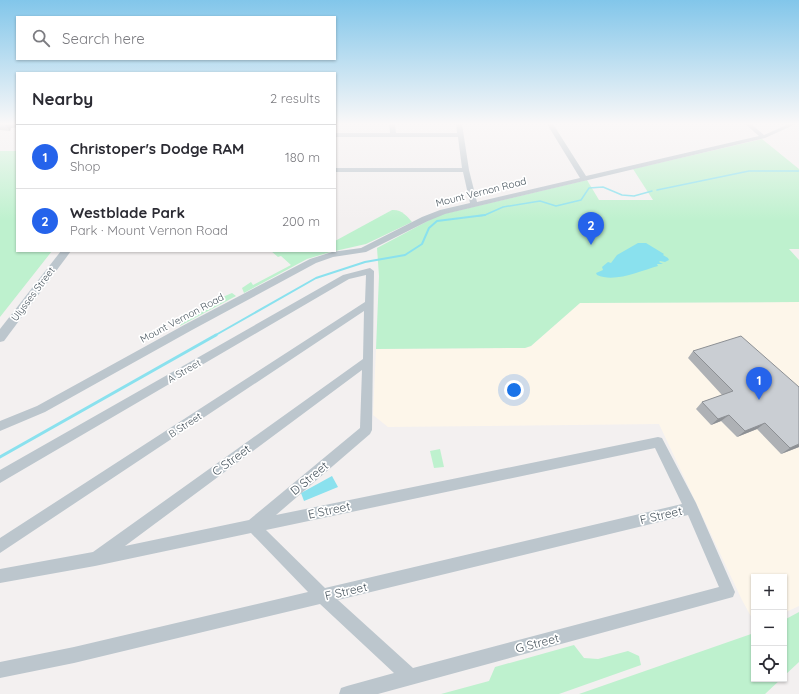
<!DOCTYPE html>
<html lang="en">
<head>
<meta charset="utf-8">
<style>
	:root { --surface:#fff; --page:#f2f2f3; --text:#2b2b33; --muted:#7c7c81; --line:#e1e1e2; --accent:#2563eb }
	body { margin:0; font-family:Quicksand,sans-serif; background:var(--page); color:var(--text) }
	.controls { position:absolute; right:12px; bottom:12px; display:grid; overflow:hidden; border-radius:0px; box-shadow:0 1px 3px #0004 }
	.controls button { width:36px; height:36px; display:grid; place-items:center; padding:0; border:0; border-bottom:1px solid var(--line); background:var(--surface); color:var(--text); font:20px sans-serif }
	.you { position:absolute; left:514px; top:390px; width:14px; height:14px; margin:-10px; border:3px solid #fff; border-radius:50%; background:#1a73e8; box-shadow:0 0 0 6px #1a73e833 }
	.badge { display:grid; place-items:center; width:26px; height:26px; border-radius:50%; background:var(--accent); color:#fff; font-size:13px; font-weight:700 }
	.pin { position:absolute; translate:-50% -33px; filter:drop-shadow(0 1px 2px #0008) }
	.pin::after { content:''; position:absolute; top:21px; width:14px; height:12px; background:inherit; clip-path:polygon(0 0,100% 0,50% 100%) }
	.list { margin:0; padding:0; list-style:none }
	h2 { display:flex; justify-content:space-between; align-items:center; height:52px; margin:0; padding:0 16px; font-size:17px }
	h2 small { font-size:13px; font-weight:400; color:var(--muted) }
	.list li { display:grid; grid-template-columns:26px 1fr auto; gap:12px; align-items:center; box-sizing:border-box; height:64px; padding:0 16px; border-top:1px solid var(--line) }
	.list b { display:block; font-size:15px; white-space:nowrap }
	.list p { margin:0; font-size:13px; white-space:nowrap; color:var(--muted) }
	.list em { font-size:13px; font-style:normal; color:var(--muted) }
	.icon { flex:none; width:22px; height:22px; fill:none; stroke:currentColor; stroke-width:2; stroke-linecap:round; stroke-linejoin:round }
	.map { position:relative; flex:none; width:799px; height:694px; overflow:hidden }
	.search { position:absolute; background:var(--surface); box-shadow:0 1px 3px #0004; left:16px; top:16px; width:320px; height:44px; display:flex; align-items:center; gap:10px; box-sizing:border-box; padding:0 14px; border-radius:0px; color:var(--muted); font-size:15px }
	.panel { position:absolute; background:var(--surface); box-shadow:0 1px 3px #0004; left:16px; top:72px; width:320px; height:180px; border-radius:0px }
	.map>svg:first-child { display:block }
</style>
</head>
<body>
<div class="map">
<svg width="799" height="694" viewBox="0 0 799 694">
	<rect width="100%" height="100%" fill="#f3f0f0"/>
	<!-- commercial -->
	<path fill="#fdf6ea" d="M 799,302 L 799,606 L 784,613 L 784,577 L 754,577 L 754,622 L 742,600 L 659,424 L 388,427 L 373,415 L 376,349 L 525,348 L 531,346 L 580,303 Z"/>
	<!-- green -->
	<g fill="#bef1ce">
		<path d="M 762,139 L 799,169 L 799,249 L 789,249 L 799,260 L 799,302 L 580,303 L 531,346 L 525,348 L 376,349 L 379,276 L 377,248 L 439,215 L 587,180 L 599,200 L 653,200 L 633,169 Z"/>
		<path d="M 0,151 L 17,151 L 17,251 L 52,251 L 0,317 Z"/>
		<path d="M 392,210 C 401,209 407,216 412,222 L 366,244 L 335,251 L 335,241 Z"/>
		<path d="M 267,251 L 334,251 L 307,259 L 244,293 L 242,288 L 251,282 L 253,285 L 291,265 L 281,256 L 278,257 L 271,251 L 268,252 Z"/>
		<path d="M 232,293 L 236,296 L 180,326 L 178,323 L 179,319 L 187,315 L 190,318 L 220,302 L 218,299 Z"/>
		<path d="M 440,449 L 444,467 L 434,468 L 430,451 Z"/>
		<path d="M 799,612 L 799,662 L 784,676 L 784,620 Z"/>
		<path d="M 754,633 L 754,679 L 781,679 L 765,694 L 579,694 Z"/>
		<path d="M 574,645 L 584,658 L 598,659 L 628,651 L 639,656 L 641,665 L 559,694 L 441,694 L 489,681 L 495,667 Z"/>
	</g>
	<!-- water -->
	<g fill="#8ae1ee">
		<path d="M 638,243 L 646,243 L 664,254 L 663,255 L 668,258 L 669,260 L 665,262 L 660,261 L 659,262 L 663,264 L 657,264 L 658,266 C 640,271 615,283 597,275 L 596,273 L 603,270 L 602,267 L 608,262 L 611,263 L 617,255 Z"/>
		<path d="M 332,476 L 338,487 L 304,501 L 301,493 Z"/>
	</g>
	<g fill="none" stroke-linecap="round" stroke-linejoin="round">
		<!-- stream-far2 -->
		<g stroke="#8ae1ee" stroke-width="1.5">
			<path d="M 657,190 L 749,171 L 799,171"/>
			<path d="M 478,216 L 485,215 L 503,207 L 540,201 L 556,206 L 581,200 L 589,188 L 603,187 L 622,195 L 634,196 L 652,191"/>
		</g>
		<!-- stream-far1 -->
		<path stroke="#8ae1ee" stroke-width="2" d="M 214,336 L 316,278 L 365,262 L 405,255 L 422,244 L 429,228 L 437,221 L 485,215"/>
		<!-- stream -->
		<path stroke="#8ae1ee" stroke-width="3" d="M 0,457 L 216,335"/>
		<!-- minor -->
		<g fill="#bcc6cd" fill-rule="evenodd">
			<path d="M 389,124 L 395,124 L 396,133 L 457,133 L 456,124 L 462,124 L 469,170 L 477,202 L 580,178 L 547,124 L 553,124 L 586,176 L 759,136 L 745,124 L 751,124 L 764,135 L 789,124 L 796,124 L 765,138 L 445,214 L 428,221 L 366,252 L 333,257 L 316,263 L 192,330 L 45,412 L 0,431 L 0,421 L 37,406 L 186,324 L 310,259 L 332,252 L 361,248 L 422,217 L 440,210 L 470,203 L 463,172 L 335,172 L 335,168 L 462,168 L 458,137 L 335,137 L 335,133 L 390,133 Z"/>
			<path d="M 370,268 L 374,271 L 372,430 L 370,434 L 276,515 L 658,437 L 662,438 L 696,503 L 735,592 L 733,597 L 378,694 L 339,694 L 341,688 L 347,686 L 394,673 L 320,604 L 74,663 L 0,678 L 0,662 L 74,647 L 308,592 L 251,533 L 95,566 L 0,583 L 0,569 L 93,552 L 363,359 L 364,311 L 0,553 L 0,538 L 365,302 L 366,275 L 349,279 L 0,483 L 0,470 L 343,275 ZM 362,370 L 360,428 L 249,520 L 125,546 ZM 655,448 L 682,504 L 325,588 L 266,530 ZM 688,515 L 719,587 L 413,668 L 338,600 Z"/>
		</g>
		<!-- tertiary -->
		<path fill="#bcc6cd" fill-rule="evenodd" d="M 61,251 L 71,251 L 4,341 L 0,342 L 0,329 Z"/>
	</g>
	<!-- wall -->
	<g fill="#aeb1b5">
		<path d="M 0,124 L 17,124 L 17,127 L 11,128 L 10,131 L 0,130 Z"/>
		<path d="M 693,351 L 799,447 L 781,454 L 757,429 L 737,437 L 721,421 L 711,425 L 696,409 L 702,402 L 722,395 L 688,358 Z"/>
	</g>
	<!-- shaded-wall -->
	<g fill="#8d9094">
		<path d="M 5,124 L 17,124 L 17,127 L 11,128 L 10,131 Z"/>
		<path d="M 729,415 L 721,421 L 711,425 L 718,419 Z"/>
		<path d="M 765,423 L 757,429 L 737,437 L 745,431 Z"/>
		<path d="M 799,444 L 799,447 L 781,454 L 790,448 Z"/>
	</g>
	<!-- building -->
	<path fill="#caced3" stroke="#8d9094" d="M 741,336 L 799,387 L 799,444 L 790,448 L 765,423 L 745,431 L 729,415 L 718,419 L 702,402 L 733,391 L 693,351 Z"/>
	<!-- sky -->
	<linearGradient id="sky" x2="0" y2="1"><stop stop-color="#82c6ea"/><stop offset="0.56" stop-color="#faf8f8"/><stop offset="1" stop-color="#faf8f8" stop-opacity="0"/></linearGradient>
	<rect width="799" height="221" fill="url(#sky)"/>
	<g text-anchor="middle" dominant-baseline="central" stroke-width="3.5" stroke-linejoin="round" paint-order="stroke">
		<!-- street labels -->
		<g font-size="10" fill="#48555e" stroke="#fff">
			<text transform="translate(481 192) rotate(-14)">Mount Vernon Road</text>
			<text transform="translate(33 294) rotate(-53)">Ulysses Street</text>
			<text transform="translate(182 318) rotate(-28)">Mount Vernon Road</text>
			<text transform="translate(184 371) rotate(-30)">A Street</text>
			<text transform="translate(185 425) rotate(-33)">B Street</text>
		</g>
		<!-- near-street labels -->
		<g font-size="12" fill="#48555e" stroke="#fff">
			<text transform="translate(231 460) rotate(-36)">C Street</text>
			<text transform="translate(309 478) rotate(-40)">D Street</text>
			<text transform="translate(329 510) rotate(-12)">E Street</text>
			<text transform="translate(661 515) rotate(-13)">F Street</text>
			<text transform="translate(346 591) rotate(-13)">F Street</text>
			<text transform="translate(537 643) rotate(-15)">G Street</text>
		</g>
	</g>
</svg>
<div class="controls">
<button>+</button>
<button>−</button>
<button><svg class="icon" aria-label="locate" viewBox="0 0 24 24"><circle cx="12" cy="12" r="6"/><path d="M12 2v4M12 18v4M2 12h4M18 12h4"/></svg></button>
</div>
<div class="you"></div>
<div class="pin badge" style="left:759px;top:400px">1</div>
<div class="pin badge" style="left:591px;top:245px">2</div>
<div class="search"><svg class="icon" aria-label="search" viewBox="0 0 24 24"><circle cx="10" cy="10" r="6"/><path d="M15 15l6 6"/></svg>Search here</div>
<section class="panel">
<h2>Nearby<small>2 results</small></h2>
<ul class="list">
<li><span class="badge">1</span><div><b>Christoper's Dodge RAM</b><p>Shop</p></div><em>180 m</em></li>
<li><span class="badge">2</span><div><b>Westblade Park</b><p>Park · Mount Vernon Road</p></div><em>200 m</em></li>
</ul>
</section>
</div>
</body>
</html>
